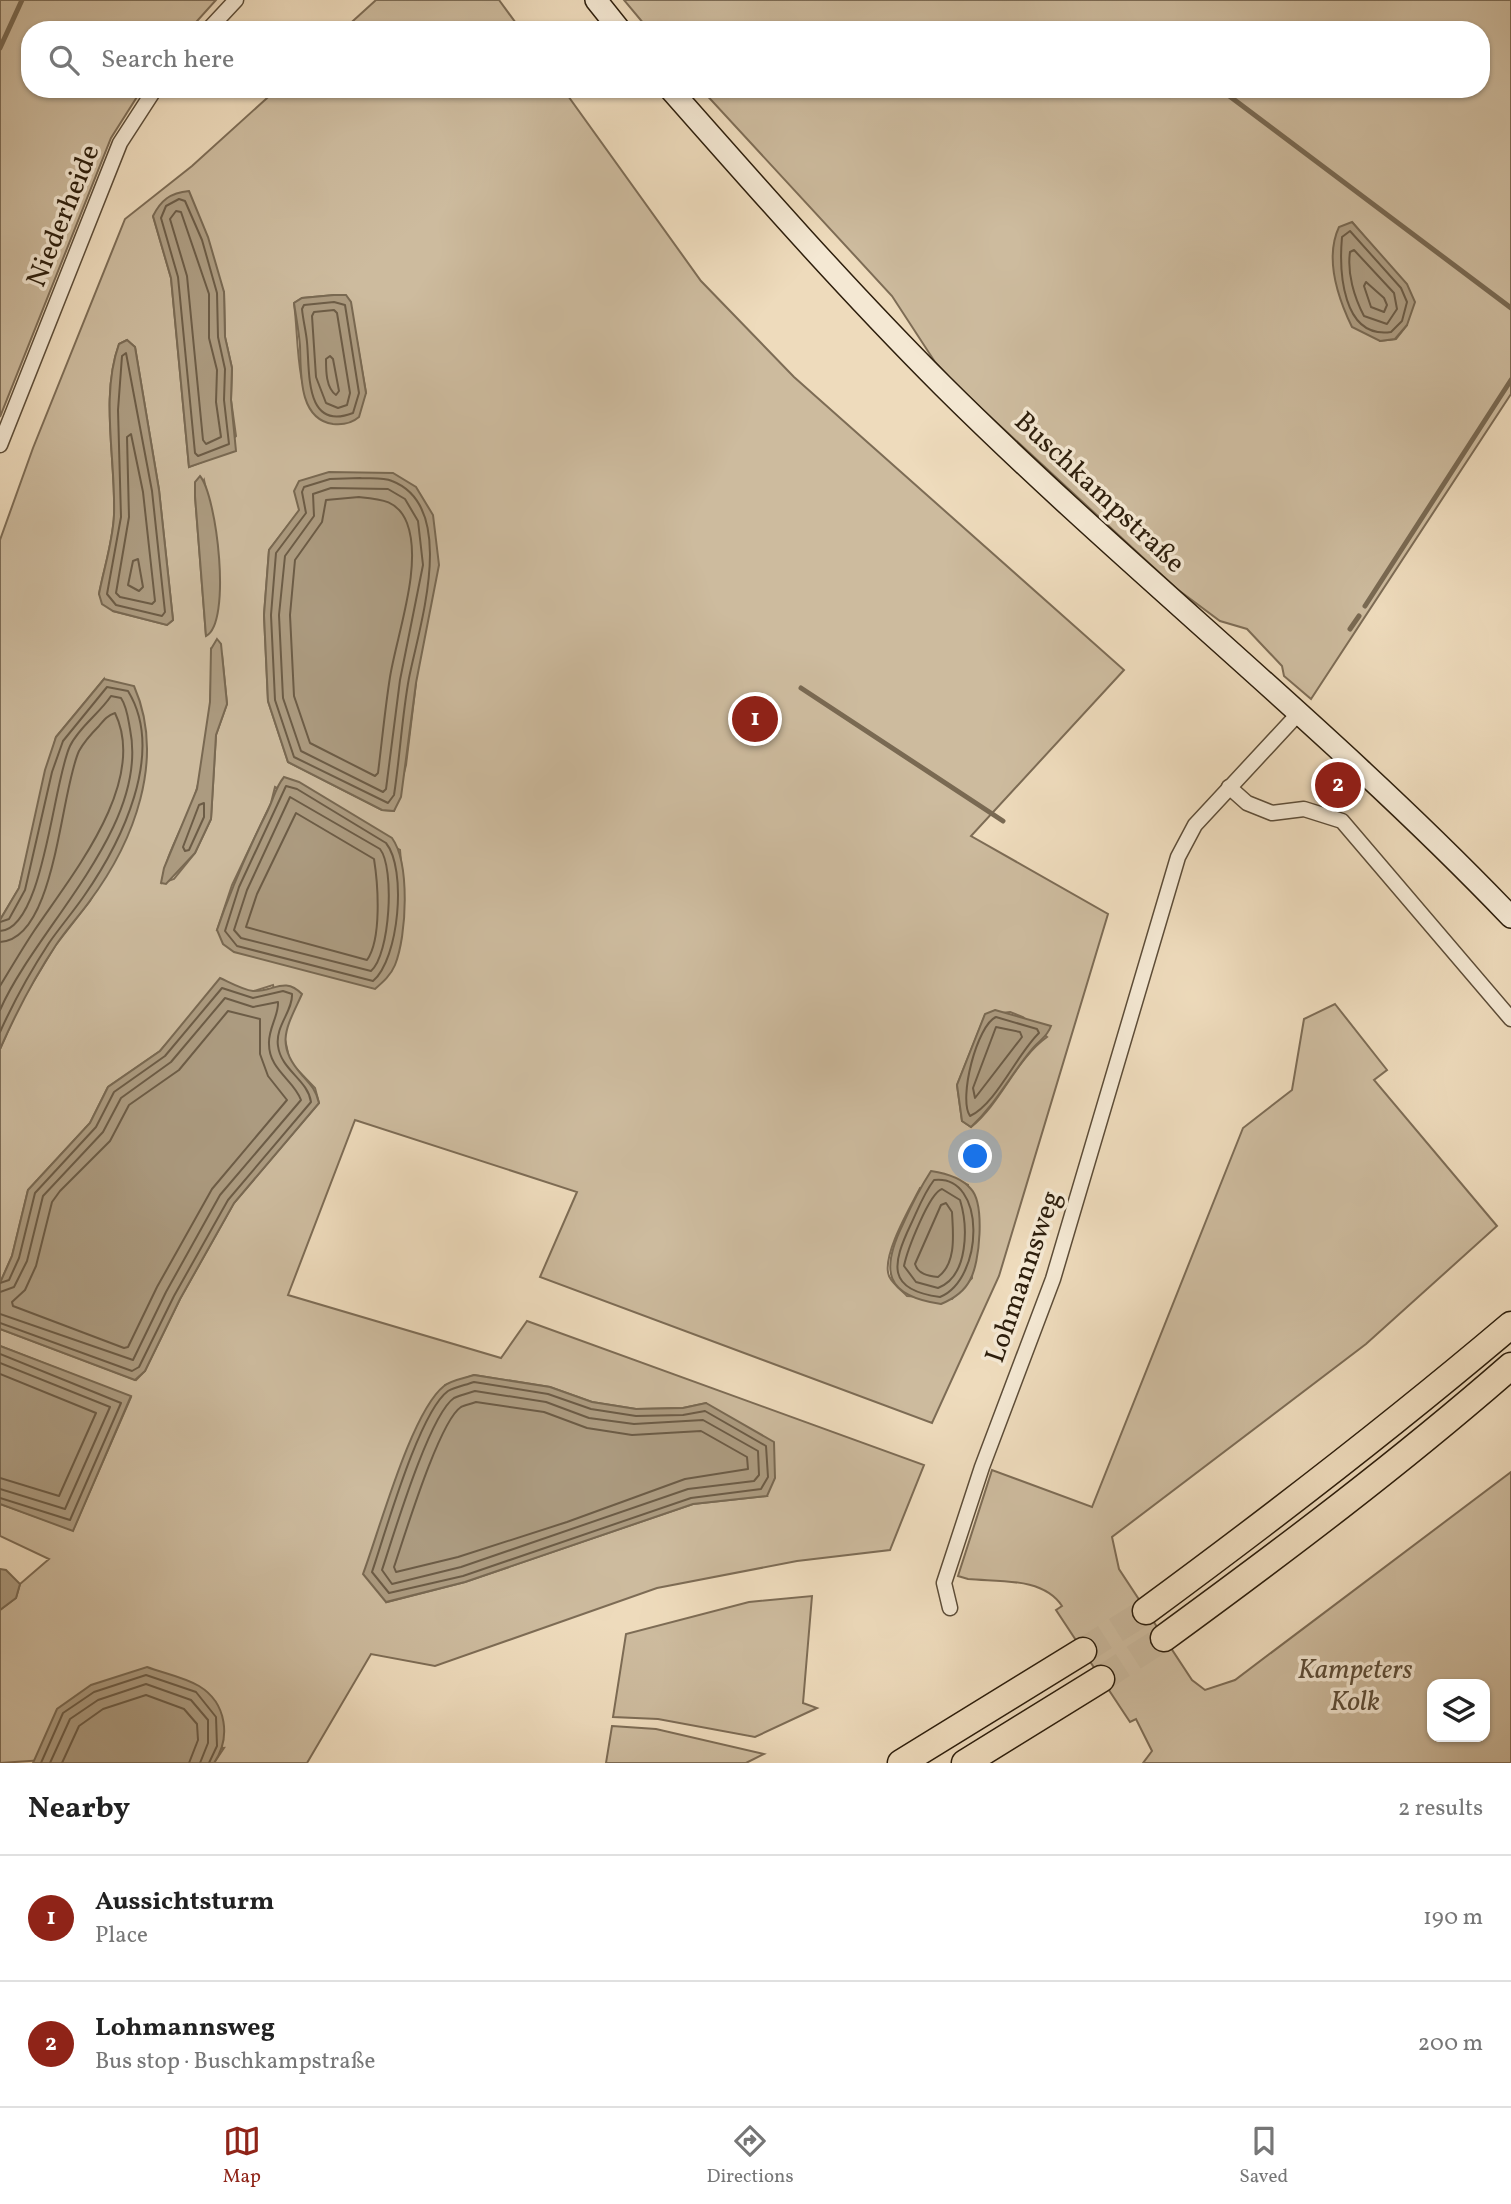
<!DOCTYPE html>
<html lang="en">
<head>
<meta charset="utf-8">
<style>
	:root { --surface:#fff; --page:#f2f2f2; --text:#222; --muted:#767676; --line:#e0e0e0; --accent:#8f2418 }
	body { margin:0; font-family:Vollkorn,serif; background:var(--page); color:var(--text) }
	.controls { position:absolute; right:21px; bottom:21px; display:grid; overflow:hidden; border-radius:14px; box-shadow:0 2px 5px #0004 }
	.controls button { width:63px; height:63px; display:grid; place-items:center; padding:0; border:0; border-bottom:2px solid var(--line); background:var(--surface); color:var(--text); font:35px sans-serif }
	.you { position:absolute; left:976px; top:1157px; width:24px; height:24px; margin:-18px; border:5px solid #fff; border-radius:50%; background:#1a73e8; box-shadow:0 0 0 10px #1a73e833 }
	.badge { display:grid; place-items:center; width:46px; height:46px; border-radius:50%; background:var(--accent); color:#fff; font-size:23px; font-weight:700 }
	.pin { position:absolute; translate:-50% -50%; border:4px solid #fff; box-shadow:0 2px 7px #0006 }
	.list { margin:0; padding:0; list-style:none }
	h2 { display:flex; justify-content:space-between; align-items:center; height:91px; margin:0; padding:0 28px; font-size:30px }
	h2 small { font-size:23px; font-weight:400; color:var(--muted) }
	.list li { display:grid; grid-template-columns:46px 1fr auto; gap:21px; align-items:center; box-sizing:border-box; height:126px; padding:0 28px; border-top:2px solid var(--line) }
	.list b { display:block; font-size:26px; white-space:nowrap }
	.list p { margin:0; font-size:23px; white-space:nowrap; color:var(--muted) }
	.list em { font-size:23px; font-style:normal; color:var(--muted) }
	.icon { flex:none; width:38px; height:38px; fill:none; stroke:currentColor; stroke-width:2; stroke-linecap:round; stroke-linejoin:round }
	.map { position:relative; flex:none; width:1511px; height:1763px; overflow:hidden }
	.search { position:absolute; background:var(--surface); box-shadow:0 2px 5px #0004; left:21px; right:21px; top:21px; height:77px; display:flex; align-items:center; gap:18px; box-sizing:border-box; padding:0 24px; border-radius:28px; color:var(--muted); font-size:26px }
	.sheet { height:343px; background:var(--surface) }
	nav { display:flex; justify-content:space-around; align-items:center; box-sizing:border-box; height:98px; border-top:2px solid var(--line); background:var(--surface); font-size:19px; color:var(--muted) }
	nav a { display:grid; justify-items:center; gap:4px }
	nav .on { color:var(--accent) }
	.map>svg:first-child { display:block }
</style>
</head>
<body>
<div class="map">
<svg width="1511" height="1763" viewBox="0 0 1511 1763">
	<rect width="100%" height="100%" fill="#eedbbc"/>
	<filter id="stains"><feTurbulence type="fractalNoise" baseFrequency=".00286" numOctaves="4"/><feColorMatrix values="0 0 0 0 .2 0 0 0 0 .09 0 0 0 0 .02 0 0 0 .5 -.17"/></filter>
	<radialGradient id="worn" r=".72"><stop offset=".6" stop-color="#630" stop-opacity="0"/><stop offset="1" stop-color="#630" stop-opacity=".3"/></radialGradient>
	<!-- green -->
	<g fill="#cdbb9e" stroke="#7d6c55" stroke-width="2" fill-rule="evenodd">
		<path d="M 0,0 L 216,0 L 189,30 L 30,30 L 30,89 L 142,89 L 111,138 L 0,417 Z"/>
		<path d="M 376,0 L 499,0 L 521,30 L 343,30 Z"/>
		<path d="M 624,0 L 1511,0 L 1511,394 L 1311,699 L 1284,676 L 1282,666 L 1247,629 L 1220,621 L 1177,589 L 957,386 L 935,362 L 892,296 L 701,89 L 1481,89 L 1481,30 L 649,30 ZM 1352,222 L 1373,247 L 1407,325 L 1396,339 L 1380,341 Z"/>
		<path d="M 277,89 L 563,89 L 701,281 L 794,377 L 1124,670 L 971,836 L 1108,914 L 999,1276 L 932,1423 L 540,1277 L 577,1192 L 355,1120 L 288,1295 L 501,1358 L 527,1321 L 924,1465 L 890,1550 L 797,1561 L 657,1588 L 435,1666 L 371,1654 L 307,1763 L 214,1763 L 224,1748 L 0,1763 L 0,1610 L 16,1598 L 20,1584 L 49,1559 L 0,1536 L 0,1504 L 73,1530 L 131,1397 L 0,1346 L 0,1329 L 136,1380 L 145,1371 L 180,1299 L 234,1203 L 319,1103 L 315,1088 L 290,1062 L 273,985 L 254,991 L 179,1030 L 160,1051 L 108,1087 L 90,1123 L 28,1190 L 12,1256 L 0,1283 L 0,1049 L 20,1004 L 55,946 L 90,901 L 124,841 L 104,679 L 56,737 L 19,888 L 0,920 L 0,540 L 33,448 L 125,219 L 192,166 ZM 153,216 L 224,292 L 225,337 L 232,368 L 231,400 L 236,436 L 210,459 L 189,467 L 171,278 ZM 334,295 L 357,341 L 366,393 L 315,414 C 295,382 299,340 294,303 L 302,298 ZM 127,340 L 135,347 L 159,490 L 173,620 L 167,625 L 113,611 L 99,594 C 104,568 113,541 114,515 C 116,460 100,397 119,344 ZM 204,480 L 216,536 L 206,636 L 195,496 ZM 300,510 L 416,683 L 406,765 L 394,811 L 382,810 L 288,762 L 268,701 L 264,615 L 269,550 ZM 211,649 L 222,655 L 227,704 L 216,735 L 211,819 L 195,853 L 174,879 L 162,883 C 165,852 189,819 197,788 C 210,744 212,695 211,649 ZM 275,787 L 400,850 L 404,896 L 401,941 L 217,930 L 232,885 L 271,803 ZM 1010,1012 L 1023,1017 L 1047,1037 C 1015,1060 1002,1102 971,1127 L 962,1121 L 957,1085 L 985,1015 ZM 962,1182 L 968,1185 L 972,1278 L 952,1299 L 907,1296 C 902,1291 892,1283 889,1276 C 881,1256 911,1206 920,1188 ZM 474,1375 L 550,1387 L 592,1402 L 636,1409 L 683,1408 L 706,1403 L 767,1496 L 693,1504 L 465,1582 L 387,1602 L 445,1385 Z"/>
		<path d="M 1335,1004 L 1387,1070 L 1374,1080 L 1497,1226 L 1366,1344 L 1112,1537 L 1119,1569 L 1192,1680 L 1205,1690 L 1235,1680 L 1511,1472 L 1511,1763 L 1143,1763 L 1152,1751 L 1136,1719 L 1130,1722 L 1056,1610 L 1062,1606 C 1043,1577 999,1582 968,1579 L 958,1576 L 992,1470 L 1092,1507 L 1243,1128 L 1292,1090 L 1304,1019 ZM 1432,1684 L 1485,1684 L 1485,1737 L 1432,1737 Z"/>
		<path d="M 812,1596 L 803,1703 L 817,1708 L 755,1737 L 658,1719 L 613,1717 L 626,1634 L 749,1602 Z"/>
		<path d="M 612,1726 L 656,1729 L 764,1754 L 746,1763 L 606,1763 Z"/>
	</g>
	<!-- water -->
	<g fill="#ac9b80" stroke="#796952" stroke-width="2">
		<path d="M 189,191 L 208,237 L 224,292 L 225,337 L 232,368 L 231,400 L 236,451 L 189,467 L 171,278 L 153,216 C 161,200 170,193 189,191 Z"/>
		<path d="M 1352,222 L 1407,284 L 1415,302 L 1407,325 L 1395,339 L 1380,341 L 1352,327 C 1338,298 1324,259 1339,227 Z"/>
		<path d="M 334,295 L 346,295 L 351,302 L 366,393 L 359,417 C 352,423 342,425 333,424 C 298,419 301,372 300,346 C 299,332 296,317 294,303 L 302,298 Z"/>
		<path d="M 127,340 L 135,347 L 159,490 L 173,620 L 167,625 L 113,611 L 102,604 L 99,594 C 104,568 113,541 114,515 C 116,460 100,397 119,344 Z"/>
		<path d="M 329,472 L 393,473 L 416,487 L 433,515 L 439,565 L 416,683 L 401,797 L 394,811 L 382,810 L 288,762 L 268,701 L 264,615 L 269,550 L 299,510 L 294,491 L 299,481 Z"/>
		<path d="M 200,476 C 217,496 232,623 206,636 L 195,496 L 195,482 Z"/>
		<path d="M 217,639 L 221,644 L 227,704 L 216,735 L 211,819 L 195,853 L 166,884 L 161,883 L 164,868 L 197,789 L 210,702 L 211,649 Z"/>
		<path d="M 104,679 L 134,686 C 166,759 134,842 89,902 C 78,917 66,930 56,945 C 34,978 16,1013 0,1049 L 0,920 L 19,888 L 45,770 L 56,737 Z"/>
		<path d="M 284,777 L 299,782 L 392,838 C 410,863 407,935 395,965 C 391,975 383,982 375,989 L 234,952 L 223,944 L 217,930 C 231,889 248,850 268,810 C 274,798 275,788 284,777 Z"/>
		<path d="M 220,978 C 229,982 243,990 253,991 C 274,992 284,976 302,994 C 287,1027 274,1044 302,1075 C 311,1085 316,1090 319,1103 L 234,1203 L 180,1299 L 145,1371 L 135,1380 L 0,1329 L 0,1283 L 12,1256 L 28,1190 L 90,1123 L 108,1087 L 160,1051 Z"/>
		<path d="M 995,1010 L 1051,1026 C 1047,1037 1041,1039 1034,1047 C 1011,1073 997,1103 971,1127 L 962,1121 L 957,1085 L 985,1014 Z"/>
		<path d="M 931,1171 C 944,1173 962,1178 971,1189 C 985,1204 980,1263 970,1280 C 964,1292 953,1299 941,1304 C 885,1296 880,1271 903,1224 C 911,1206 920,1188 931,1171 Z"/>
		<path d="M 0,1346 L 131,1396 L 73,1531 L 0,1504 Z"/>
		<path d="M 474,1375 L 550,1387 L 592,1402 L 636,1409 L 683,1408 L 706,1403 L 774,1442 L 775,1478 L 767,1496 L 693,1504 L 465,1582 L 386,1602 L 363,1574 C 379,1532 411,1412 444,1386 C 451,1380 465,1378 474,1375 Z"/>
		<path d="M 0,1569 L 6,1570 L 20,1584 L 16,1598 L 0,1610 Z"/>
		<path d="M 147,1667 C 163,1673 184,1677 199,1686 C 227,1703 231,1738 214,1763 L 33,1763 L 57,1709 L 91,1685 Z"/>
	</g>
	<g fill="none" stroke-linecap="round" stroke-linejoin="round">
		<!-- shore -->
		<g stroke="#6c5c46" stroke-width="2">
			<path d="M 179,199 L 185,201 L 202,240 L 217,293 L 218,337 L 225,369 L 224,400 L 229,444 L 198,456 L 195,453 L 178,277 L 161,218 L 166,206 Z"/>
			<path d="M 176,211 L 181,212 L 209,294 L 209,338 L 217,370 L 216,402 L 221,437 L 206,444 L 203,440 L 187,276 L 170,219 Z"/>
			<path d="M 1350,231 L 1401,288 L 1407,302 L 1402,321 L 1391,332 C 1342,339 1339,271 1342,237 Z"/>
			<path d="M 1354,250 L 1394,293 L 1397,309 L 1387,324 L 1364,316 C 1354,297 1347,273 1350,252 Z"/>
			<path d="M 1366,282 L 1384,298 L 1387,305 L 1384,312 L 1371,307 L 1364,286 Z"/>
			<path d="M 334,302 L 345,305 L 359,393 L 353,413 C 304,432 310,371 307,342 C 306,331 303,320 302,309 L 304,305 Z"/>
			<path d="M 334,310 L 337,313 L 350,393 L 347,405 L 338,408 L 326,403 L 316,377 L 312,316 L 314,312 Z"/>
			<path d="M 126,353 L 152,491 L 165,612 L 162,616 L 116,605 L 107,594 L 121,517 L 118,410 L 122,356 Z"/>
			<path d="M 330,356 L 333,359 L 339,391 L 336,395 C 326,388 326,371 326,359 Z"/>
			<path d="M 131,434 L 143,492 L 155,601 L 152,604 L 120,597 L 116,593 L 129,517 L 127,437 Z"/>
			<path d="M 360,478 C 370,479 383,477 392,481 C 459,507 419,627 409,678 C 402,716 400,756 394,795 L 388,803 L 294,757 L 275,700 L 271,615 L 276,553 L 306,513 L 302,492 L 304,487 L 330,479 Z"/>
			<path d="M 331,488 L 388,489 L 405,499 L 418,521 L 423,565 L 400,680 L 386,789 L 383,792 L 301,751 L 283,698 L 279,615 L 285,556 L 314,516 L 313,494 Z"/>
			<path d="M 359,497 C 381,499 398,500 407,523 C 423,565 397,634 390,677 C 385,709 382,741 378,773 L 375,776 L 310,743 L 294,696 L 290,615 L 295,560 L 322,522 L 326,500 Z"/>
			<path d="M 138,559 L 143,587 L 139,591 L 128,585 L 133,561 Z"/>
			<path d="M 286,786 L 297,789 L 386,843 C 407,869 399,959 373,981 L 237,946 L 225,931 L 239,887 Z"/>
			<path d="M 290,797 L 380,849 C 395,868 390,955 371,971 L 241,938 L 234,930 L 247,890 Z"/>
			<path d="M 204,803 L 204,817 L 189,850 L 185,851 L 183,847 L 199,805 Z"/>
			<path d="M 296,813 L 374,859 C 378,884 382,939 367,960 L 246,927 L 257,894 Z"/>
			<path d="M 0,922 L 9,919 L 25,890 L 52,772 L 63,741 L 107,687 L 128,691 C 166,753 121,843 84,896 C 73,912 60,927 49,943 C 30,972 14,1001 0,1032"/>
			<path d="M 0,931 C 44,929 53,781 70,746 C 79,727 99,714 111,696 L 121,698 C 127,707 128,718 130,729 C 150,827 37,926 0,1010"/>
			<path d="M 0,942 C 56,940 60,792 79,751 C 84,742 92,733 99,726 C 104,720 108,715 115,713 C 149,783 70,877 34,931 C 22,949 11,968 0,986"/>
			<path d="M 228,1011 L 260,1019 L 260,1054 L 268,1076 L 287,1100 L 212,1189 L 157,1287 L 128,1347 L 124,1348 L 13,1306 L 12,1302 L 25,1290 L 36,1266 L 52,1202 L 60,1191 L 110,1141 L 129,1105 L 179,1070 Z"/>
			<path d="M 996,1017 L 1037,1029 L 1039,1033 C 1017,1054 996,1104 970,1116 C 958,1099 977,1025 996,1017 Z"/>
			<path d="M 996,1027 L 1020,1032 L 1022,1037 L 975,1098 L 973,1088 Z"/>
			<path d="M 934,1180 C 987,1174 984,1279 940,1297 C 886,1290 892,1264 911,1224 C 918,1209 924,1193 934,1180 Z"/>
			<path d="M 942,1189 L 960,1200 C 968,1226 969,1276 938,1288 L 916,1282 L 904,1266 C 907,1251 929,1193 942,1189 Z"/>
			<path d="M 946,1203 L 952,1212 C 953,1233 957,1263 938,1277 C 928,1276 918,1274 915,1264 L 941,1205 Z"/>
			<path d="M 0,1283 L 9,1280 L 19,1258 L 35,1193 L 96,1127 L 114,1092 L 165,1056 L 222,988 L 253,998 L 283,991 L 292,994 C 293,1011 275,1026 278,1046 C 281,1070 308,1080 311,1102 L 228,1200 L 174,1296 L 139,1367 L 132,1371 L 0,1323"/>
			<path d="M 0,1292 L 14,1287 L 27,1261 L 43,1196 L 103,1132 L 121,1098 L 171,1062 L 225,998 L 253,1007 L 278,1002 C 279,1015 268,1029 269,1044 C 269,1070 294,1080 301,1100 L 220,1195 L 166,1292 L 133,1360 L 0,1314"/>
			<path d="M 0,1354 L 121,1403 L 70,1520 L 0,1498"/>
			<path d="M 0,1363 L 110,1407 L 65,1509 L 0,1489"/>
			<path d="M 0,1374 L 96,1413 L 59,1496 L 0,1478"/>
			<path d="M 474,1382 L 548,1394 L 591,1409 L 636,1416 L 683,1415 L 705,1411 L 766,1446 L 768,1477 L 761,1489 L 691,1498 L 463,1576 L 389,1593 L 372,1572 C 385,1534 419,1412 448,1391 C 455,1387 466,1385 474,1382 Z"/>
			<path d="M 475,1391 L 546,1402 L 589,1418 L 634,1424 L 703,1420 L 758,1451 L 759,1475 L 754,1481 L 688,1489 L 461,1567 L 392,1584 L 382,1570 C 393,1537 429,1415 454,1398 C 460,1395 469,1393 475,1391 Z"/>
			<path d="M 476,1402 L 544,1412 L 587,1428 L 632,1435 L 701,1431 L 747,1457 L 748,1469 L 685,1479 L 567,1522 L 458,1557 L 396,1572 L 394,1567 C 404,1538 439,1421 461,1407 C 465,1405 471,1404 476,1402 Z"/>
			<path d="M 41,1763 L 63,1713 L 94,1692 L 146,1675 L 196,1692 L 216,1717 L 217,1746 L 209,1763"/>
			<path d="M 50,1763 L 70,1719 L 98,1700 L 146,1684 L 191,1700 L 208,1720 L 208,1743 L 200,1763"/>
			<path d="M 62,1763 L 79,1726 L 103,1709 L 146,1695 L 184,1709 L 197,1724 L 198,1740 L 189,1763"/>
		</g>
		<!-- stream -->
		<g stroke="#796952" stroke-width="5">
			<path d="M 0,48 L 22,0"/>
			<path d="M 1220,89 L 1511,308"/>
			<path d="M 1365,606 L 1511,380"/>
			<path d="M 1350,629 L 1359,616"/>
			<path d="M 801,688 L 1003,821"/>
		</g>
		<!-- motorway-tunnel -->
		<g stroke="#c7b599" stroke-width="26" stroke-dasharray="26 13" stroke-linecap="butt">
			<path d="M 1083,1651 L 1146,1611"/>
			<path d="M 1101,1679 L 1164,1638"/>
		</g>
		<defs>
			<g id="minor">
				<path d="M 208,30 L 236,0"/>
				<path d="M 0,445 L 120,143 L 155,89"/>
				<path d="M 1229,787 L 1247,803 L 1272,813 L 1304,809 L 1342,821 L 1511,1019"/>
				<path d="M 950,1608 L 944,1583 L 982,1467 L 1053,1279 L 1178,857 L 1195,825 L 1298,714"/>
			</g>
			<g id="secondary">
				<path d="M 596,0 L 620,30"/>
				<path d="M 670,89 C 759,190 848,291 943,386 C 1127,569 1332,730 1511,917"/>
			</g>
			<g id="motorway">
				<path d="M 1146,1611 C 1271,1519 1393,1425 1511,1325"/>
				<path d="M 1164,1638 C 1283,1551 1400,1463 1511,1366"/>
				<path d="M 901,1763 L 1083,1651"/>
				<path d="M 965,1763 L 1101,1679"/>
			</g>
		</defs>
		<!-- minor casing -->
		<use href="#minor" stroke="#5d4d38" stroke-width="17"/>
		<!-- secondary casing -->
		<use href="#secondary" stroke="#2d1e0c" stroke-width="24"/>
		<!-- motorway casing -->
		<use href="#motorway" stroke="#2d1e0c" stroke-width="29"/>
		<!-- minor -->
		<use href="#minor" stroke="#f4e8d3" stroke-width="14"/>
		<!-- secondary -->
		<use href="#secondary" stroke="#f4e8d3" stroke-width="21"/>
		<!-- motorway -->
		<use href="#motorway" stroke="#eedbbc" stroke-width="26"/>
	</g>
	<g text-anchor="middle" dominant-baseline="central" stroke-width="7" stroke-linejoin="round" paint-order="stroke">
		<!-- street labels -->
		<g font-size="28" fill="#2d1e0c" stroke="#f4e8d3">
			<text transform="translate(64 216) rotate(-68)">Niederheide</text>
			<text transform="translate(1099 493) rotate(43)">Buschkampstraße</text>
			<text transform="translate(1024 1277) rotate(-71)">Lohmannsweg</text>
		</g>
		<!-- park labels -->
		<g font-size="28" font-style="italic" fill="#5d4d38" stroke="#f4e8d3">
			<text x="1355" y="1670">Kampeters<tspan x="1355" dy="32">Kolk</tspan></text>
		</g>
	</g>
	<rect width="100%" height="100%" filter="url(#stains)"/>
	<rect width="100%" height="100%" fill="url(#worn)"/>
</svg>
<div class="controls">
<button><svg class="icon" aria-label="layers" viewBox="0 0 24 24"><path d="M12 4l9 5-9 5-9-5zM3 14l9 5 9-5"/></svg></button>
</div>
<div class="you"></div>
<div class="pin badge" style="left:755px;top:719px">1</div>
<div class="pin badge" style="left:1338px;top:785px">2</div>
<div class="search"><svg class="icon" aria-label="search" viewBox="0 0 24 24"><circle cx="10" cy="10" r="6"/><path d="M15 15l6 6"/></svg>Search here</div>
</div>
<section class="sheet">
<h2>Nearby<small>2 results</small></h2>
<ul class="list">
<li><span class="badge">1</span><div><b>Aussichtsturm</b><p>Place</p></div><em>190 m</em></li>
<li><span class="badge">2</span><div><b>Lohmannsweg</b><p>Bus stop · Buschkampstraße</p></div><em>200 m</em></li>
</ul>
</section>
<nav>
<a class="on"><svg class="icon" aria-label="map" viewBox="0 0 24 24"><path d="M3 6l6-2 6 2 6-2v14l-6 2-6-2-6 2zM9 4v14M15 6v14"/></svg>Map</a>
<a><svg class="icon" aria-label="directions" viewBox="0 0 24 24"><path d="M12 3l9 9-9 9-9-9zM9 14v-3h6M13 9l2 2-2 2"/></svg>Directions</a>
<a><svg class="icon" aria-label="saved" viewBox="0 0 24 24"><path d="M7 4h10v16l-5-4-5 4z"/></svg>Saved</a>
</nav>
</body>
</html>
